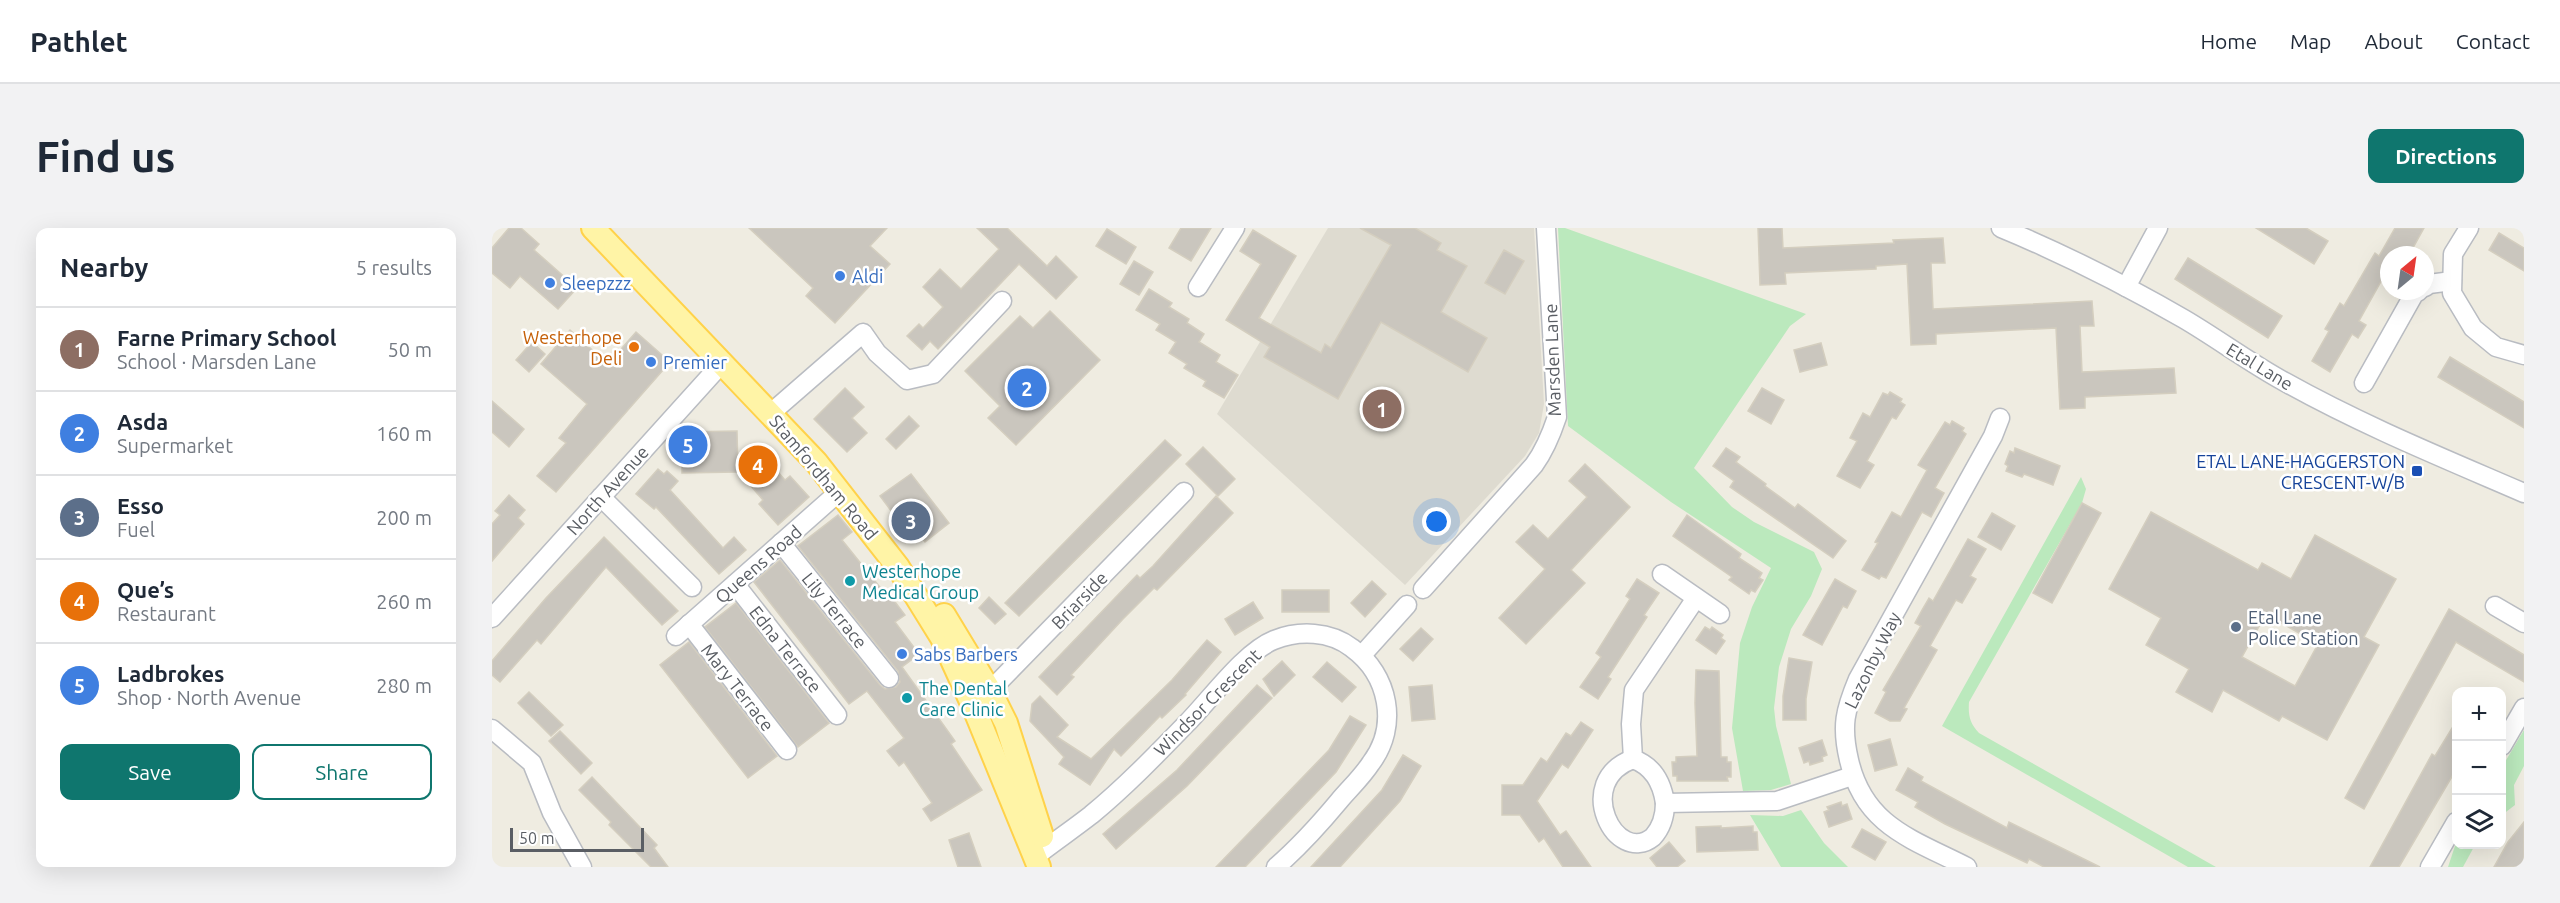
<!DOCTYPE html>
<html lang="en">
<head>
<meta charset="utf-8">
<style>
	:root { --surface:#fff; --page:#f2f2f3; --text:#1f2937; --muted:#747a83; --line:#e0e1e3; --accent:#0f766e }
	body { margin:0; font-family:Ubuntu,sans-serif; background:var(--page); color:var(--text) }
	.controls { position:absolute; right:18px; bottom:18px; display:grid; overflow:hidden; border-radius:12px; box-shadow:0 6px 24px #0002 }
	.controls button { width:54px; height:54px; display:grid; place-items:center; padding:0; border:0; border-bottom:2px solid var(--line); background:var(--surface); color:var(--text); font:30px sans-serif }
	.compass { position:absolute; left:1888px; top:18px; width:54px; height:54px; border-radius:50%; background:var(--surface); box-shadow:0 6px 24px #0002; rotate:29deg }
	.scale { position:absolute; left:18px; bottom:15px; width:134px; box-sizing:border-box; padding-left:6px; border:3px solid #5a5e64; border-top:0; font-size:16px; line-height:21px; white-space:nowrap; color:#5a5e64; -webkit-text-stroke:4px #fff; paint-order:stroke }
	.you { position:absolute; left:945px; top:294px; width:21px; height:21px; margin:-15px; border:4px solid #fff; border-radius:50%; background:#1a73e8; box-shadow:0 0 0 9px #1a73e833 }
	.badge { display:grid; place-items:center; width:39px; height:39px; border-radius:50%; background:var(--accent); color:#fff; font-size:20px; font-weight:700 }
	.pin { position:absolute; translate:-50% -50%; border:3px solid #fff; box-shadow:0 2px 6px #0006 }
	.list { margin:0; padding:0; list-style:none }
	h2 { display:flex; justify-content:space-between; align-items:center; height:78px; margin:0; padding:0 24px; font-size:26px }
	h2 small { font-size:20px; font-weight:400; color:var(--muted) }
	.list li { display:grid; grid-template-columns:39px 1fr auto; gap:18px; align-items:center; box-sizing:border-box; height:84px; padding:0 24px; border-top:2px solid var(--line) }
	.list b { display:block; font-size:22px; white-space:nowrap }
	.list p { margin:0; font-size:20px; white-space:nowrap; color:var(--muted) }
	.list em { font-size:20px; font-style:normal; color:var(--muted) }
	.actions { display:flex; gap:12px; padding:18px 24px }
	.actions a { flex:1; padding:14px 0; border:2px solid var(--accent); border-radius:12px; text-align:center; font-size:21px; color:var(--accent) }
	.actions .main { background:var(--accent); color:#fff }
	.icon { flex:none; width:33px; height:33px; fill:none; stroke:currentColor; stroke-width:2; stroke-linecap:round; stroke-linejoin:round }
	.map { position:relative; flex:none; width:2032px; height:639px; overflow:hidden; border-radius:12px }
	header { display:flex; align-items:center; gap:36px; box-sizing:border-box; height:84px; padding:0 30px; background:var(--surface); border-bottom:2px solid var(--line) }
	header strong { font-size:28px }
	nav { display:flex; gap:33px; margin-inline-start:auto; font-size:21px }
	.intro { display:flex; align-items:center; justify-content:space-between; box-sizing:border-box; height:144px; padding:0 36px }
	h1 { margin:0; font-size:42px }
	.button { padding:15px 27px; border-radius:12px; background:var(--accent); color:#fff; font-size:21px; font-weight:700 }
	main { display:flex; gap:36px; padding:0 36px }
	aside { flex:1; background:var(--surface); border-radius:12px; box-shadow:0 6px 24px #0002 }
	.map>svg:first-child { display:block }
</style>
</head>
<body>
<header>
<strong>Pathlet</strong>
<nav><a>Home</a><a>Map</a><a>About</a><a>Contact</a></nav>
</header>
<div class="intro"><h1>Find us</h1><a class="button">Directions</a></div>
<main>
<aside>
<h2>Nearby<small>5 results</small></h2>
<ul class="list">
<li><span class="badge" style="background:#8d6e63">1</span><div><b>Farne Primary School</b><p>School · Marsden Lane</p></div><em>50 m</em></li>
<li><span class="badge" style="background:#3f7fe0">2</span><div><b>Asda</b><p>Supermarket</p></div><em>160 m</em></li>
<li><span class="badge" style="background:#5c6f8a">3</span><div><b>Esso</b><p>Fuel</p></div><em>200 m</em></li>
<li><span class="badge" style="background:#e8710a">4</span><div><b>Que’s</b><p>Restaurant</p></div><em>260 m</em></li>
<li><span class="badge" style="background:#3f7fe0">5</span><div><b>Ladbrokes</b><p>Shop · North Avenue</p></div><em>280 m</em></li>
</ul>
<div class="actions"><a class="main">Save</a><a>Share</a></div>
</aside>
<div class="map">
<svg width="2032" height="639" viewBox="0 0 2032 639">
	<rect width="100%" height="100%" fill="#efece1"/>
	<!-- education -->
	<path fill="#dedbd0" d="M 836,0 L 1042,0 L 1052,176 L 1047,205 L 1033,228 L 913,357 L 725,186 Z"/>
	<!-- green -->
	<g fill="#bbe9bd">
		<path d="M 1066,0 L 1073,0 L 1314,86 L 1298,98 L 1202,240 L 1240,279 L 1262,294 L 1322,324 L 1330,341 L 1319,368 L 1299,401 L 1287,439 L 1282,480 L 1284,498 L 1299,556 L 1279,562 L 1251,563 L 1240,500 L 1248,415 L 1260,379 L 1279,340 L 1179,274 L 1076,198 Z"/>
		<path d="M 1589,249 L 1594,261 L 1590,275 L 1477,474 C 1476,488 1478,495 1487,505 L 1724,639 L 1696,639 L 1450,498 Z"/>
		<path d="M 2032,502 L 2032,538 L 2022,557 L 2023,577 L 2010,587 L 2010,539 Z"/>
		<path d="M 1309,582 L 1332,615 L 1356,639 L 1289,639 L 1258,587 L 1291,588 Z"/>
		<path d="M 1964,615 L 1983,617 L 1971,639 L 1956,639 Z"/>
	</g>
	<!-- building -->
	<g fill="#cac6be" stroke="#d4cebf" stroke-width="1.5" fill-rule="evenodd">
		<path d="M 17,0 L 29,0 L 47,16 L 42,22 L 85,60 L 66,81 L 28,48 L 18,60 L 0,45 L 0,20 Z"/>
		<path d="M 257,0 L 395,0 L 378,18 L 398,36 L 343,95 L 314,68 L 321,60 Z"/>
		<path d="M 485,0 L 515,0 L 555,38 L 564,28 L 585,49 L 564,71 L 527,36 L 446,121 L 438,113 L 430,122 L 415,108 L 427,96 L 431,100 L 451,79 L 431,59 L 448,41 L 469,61 L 507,21 Z"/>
		<path d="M 689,0 L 719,0 L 699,33 L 677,20 Z"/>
		<path d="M 868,0 L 923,0 L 949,15 L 945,22 L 975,38 L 949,84 L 995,110 L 976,144 L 889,94 L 846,171 L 772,129 L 778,119 L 734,92 L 769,36 L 748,23 L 761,2 L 804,28 L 767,90 L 829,125 L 833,116 L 839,120 L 899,17 Z"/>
		<path d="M 1266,0 L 1290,0 L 1291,20 L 1402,15 L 1401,12 L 1451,10 L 1453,35 L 1439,35 L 1441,81 L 1600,73 L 1602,98 L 1588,98 L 1590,144 L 1682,140 L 1684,165 L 1593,169 L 1593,180 L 1568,181 L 1564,100 L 1444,106 L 1444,116 L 1419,117 L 1415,36 L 1384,38 L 1384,41 L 1293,45 L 1294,56 L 1268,57 Z"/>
		<path d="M 1764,0 L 1814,0 L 1836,13 L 1822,36 Z"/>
		<path d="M 1903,0 L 1932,0 L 1917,27 L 1897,27 L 1897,39 L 1867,93 L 1874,97 L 1866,110 L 1860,106 L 1838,144 L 1820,133 L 1837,103 L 1833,101 L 1848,75 L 1852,78 L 1883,25 L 1887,28 Z"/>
		<path d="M 615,1 L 644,19 L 634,36 L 604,18 Z"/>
		<path d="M 2007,5 L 2032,20 L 2032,43 L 1997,22 Z"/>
		<path d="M 1012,22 L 1032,33 L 1013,66 L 993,55 Z"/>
		<path d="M 1696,30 L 1790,88 L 1776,110 L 1683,51 Z"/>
		<path d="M 642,33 L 661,44 L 647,67 L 628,56 Z"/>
		<path d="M 657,61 L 680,75 L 677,79 L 697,91 L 695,95 L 712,106 L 707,114 L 728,127 L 724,134 L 746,147 L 732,170 L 711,158 L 714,153 L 692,140 L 695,136 L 677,125 L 684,114 L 664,102 L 668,96 L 644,82 Z"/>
		<path d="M 558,83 L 608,132 L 524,217 L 496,190 L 508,178 L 473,143 L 528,88 L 541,100 Z"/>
		<path d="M 78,102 L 116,136 L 144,104 L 178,134 L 64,264 L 45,248 L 74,215 L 67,210 L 95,176 L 49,136 Z"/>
		<path d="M 40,114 L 53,126 L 37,144 L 24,132 Z"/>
		<path d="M 1329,115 L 1335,137 L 1308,144 L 1302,122 Z"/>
		<path d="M 1958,129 L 2032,174 L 2032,200 L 1946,149 Z"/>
		<path d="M 353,160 L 372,179 L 360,190 L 375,205 L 355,224 L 322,191 Z"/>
		<path d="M 1270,160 L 1292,172 L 1279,196 L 1256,183 Z"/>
		<path d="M 1398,164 L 1410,171 L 1408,174 L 1413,177 L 1404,191 L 1400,189 L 1375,233 L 1382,237 L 1368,260 L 1345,248 L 1365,213 L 1358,210 L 1371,185 L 1378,189 L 1391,165 L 1396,167 Z"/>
		<path d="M 0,173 L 32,201 L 17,219 L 0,204 Z"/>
		<path d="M 417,188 L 427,198 L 404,221 L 394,211 Z"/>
		<path d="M 1460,193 L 1472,200 L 1470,203 L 1474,206 L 1443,260 L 1452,265 L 1439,289 L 1430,284 L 1394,350 L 1389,348 L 1387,351 L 1370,342 L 1386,315 L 1383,314 L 1400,284 L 1409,289 L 1435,242 L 1426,237 L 1453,194 L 1458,197 Z"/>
		<path d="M 245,203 L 246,244 L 190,245 L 190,204 Z"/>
		<path d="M 673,212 L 689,227 L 527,388 L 513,375 Z"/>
		<path d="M 711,219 L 743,251 L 726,268 L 694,236 Z"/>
		<path d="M 1234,220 L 1248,229 L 1244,234 L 1274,256 L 1273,258 L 1303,280 L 1306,276 L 1354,313 L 1341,330 L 1238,259 L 1242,253 L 1221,238 Z"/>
		<path d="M 1523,220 L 1568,238 L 1561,257 L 1532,246 L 1530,249 L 1514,243 L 1516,238 L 1513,236 L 1518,223 L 1522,225 Z"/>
		<path d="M 268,224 L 293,252 L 298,248 L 317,269 L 286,297 L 267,276 L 271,272 L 246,243 Z"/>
		<path d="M 1093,236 L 1138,279 L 1079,342 L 1093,355 L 1034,416 L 1007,390 L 1053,341 L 1024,314 L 1041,297 L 1056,311 L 1095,269 L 1077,253 Z"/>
		<path d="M 166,241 L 172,246 L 175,243 L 186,253 L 178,262 L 231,320 L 242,309 L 254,322 L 227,346 L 164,279 L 162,281 L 144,266 Z"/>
		<path d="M 419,246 L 457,295 L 433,314 L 419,295 L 412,300 L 388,268 Z"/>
		<path d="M 17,267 L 33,282 L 26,290 L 32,296 L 0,333 L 0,296 L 8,287 L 3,283 Z"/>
		<path d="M 724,268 L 741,285 L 665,362 L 662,360 L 631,391 L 579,447 L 582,449 L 565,467 L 547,449 L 645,347 L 648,350 L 661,338 Z"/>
		<path d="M 1590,275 L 1609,285 L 1560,375 L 1541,365 Z"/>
		<path d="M 1659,284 L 1766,342 L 1770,335 L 1799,351 L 1823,307 L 1904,351 L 1872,409 L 1887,417 L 1835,512 L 1790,488 L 1787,493 L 1731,462 L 1720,484 L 1684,464 L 1697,441 L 1654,417 L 1669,390 L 1617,361 ZM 1774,386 L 1826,416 L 1803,458 L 1750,429 Z"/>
		<path d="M 1500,285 L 1523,298 L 1509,322 L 1486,309 Z"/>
		<path d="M 346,287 L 360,304 L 350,312 L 395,368 L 397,366 L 413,387 L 403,394 L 427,426 L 410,439 L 463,513 L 459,516 L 490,562 L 439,593 L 431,581 L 440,575 L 412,534 L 407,538 L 395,523 L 412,510 L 375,463 L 357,476 L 262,354 L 288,332 L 388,457 L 393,461 L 404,459 L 408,454 L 406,443 L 306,318 Z"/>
		<path d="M 1195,287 L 1249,326 L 1247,330 L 1270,345 L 1267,350 L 1271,352 L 1263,364 L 1259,362 L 1257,366 L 1237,352 L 1240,349 L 1181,308 Z"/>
		<path d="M 112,309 L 186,383 L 170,397 L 114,339 L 49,416 L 45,412 L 8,454 L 0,447 L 0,433 L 54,370 Z"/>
		<path d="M 1476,311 L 1494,321 L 1478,348 L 1484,351 L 1470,375 L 1464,372 L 1438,418 L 1445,422 L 1412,480 L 1415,481 L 1408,493 L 1398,493 L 1383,485 L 1394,464 L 1391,462 L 1429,398 L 1423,395 L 1430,382 L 1437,370 L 1441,373 Z"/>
		<path d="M 1145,351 L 1167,365 L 1152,387 L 1155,389 L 1116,449 L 1119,451 L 1106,471 L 1088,459 L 1109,429 L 1104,425 L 1138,371 L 1134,368 Z"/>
		<path d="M 1343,351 L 1364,363 L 1355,380 L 1351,378 L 1330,417 L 1311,407 Z"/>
		<path d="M 880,353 L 894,366 L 873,389 L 859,375 Z"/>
		<rect x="790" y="362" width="47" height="22"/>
		<path d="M 497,369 L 514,386 L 503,396 L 487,380 Z"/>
		<path d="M 761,374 L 771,390 L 743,407 L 733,391 Z"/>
		<path d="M 244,375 L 337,495 L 306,519 L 213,399 Z"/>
		<path d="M 1957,381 L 2032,427 L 2032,454 L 1964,414 L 1872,581 L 1853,570 Z"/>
		<path d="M 1213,399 L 1218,402 L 1220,399 L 1231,407 L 1229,410 L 1233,413 L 1224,426 L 1204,412 Z"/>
		<path d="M 929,400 L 941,411 L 921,433 L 908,421 Z"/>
		<path d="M 715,412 L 729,424 L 693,466 L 694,467 L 670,490 L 668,488 L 629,528 L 622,521 L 598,557 L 567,536 L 572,529 L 538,493 L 540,476 L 548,468 L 576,497 L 565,509 L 599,531 L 680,452 Z"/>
		<path d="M 197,414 L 285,528 L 256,550 L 168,437 Z"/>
		<path d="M 1297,430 L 1320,434 L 1314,471 L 1314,492 L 1291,492 L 1291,468 Z"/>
		<path d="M 790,433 L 803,447 L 782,468 L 771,451 Z"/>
		<path d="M 835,434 L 864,459 L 850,474 L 821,449 Z"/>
		<path d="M 1204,442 L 1227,443 L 1229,529 L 1235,529 L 1235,534 L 1239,534 L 1239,549 L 1235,549 L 1236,553 L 1185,553 L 1185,548 L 1181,548 L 1180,534 L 1184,534 L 1184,529 L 1205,528 L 1203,475 Z"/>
		<path d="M 765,457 L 780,470 L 695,558 L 624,621 L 611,606 L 685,542 Z"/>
		<path d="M 940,457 L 943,491 L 920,493 L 917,459 Z"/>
		<path d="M 37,464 L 71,497 L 59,508 L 26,475 Z"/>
		<path d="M 858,488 L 874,497 L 844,544 L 753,639 L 724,639 L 837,522 Z"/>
		<path d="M 1965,492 L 1965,540 L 1907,639 L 1878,639 L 1940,526 L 1943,528 Z"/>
		<path d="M 1089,494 L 1101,502 L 1076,540 L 1070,536 L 1045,573 L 1068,607 L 1074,603 L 1099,639 L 1071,639 L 1052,610 L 1047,614 L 1028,587 L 1010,587 L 1010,557 L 1031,557 L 1049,530 L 1055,534 L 1074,505 L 1079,508 Z"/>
		<path d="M 68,503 L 100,535 L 89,546 L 57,513 Z"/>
		<path d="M 1398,511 L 1405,537 L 1383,543 L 1376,517 Z"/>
		<path d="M 1330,512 L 1335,527 L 1330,529 L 1331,533 L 1318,537 L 1317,533 L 1312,535 L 1307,520 Z"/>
		<path d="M 911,527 L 929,538 L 908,573 L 848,639 L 819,639 L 890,562 Z"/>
		<path d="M 1416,540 L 1431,549 L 1429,553 L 1515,600 L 1517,594 L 1608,639 L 1552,639 L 1537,631 L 1535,635 L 1453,596 L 1423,579 L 1426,574 L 1404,562 Z"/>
		<path d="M 100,549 L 165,617 L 162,620 L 176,639 L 159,639 L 117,597 L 119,594 L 87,562 Z"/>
		<path d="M 1349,574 L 1350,578 L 1355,576 L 1360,591 L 1337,599 L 1332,584 L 1337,582 L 1335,579 Z"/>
		<path d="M 2032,594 L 2032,632 L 2028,639 L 2002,639 L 2016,614 Z"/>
		<path d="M 1229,598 L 1229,600 L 1261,598 L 1261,604 L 1265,604 L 1266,622 L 1205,624 L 1204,599 Z"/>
		<path d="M 1370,601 L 1394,614 L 1383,632 L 1360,619 Z"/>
		<path d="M 477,605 L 489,639 L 466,639 L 457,612 Z"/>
		<path d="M 1177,614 L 1193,633 L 1185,639 L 1165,639 L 1158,630 Z"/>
	</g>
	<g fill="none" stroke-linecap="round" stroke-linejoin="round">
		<defs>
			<g id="minor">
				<path d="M 1509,0 C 1572,26 1633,57 1692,91 C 1726,111 1758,135 1793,154 C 1870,197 1951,230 2032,265"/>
				<path d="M 1977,0 L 1961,26 L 1960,65 L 1981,100 L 2004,119 L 2032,127"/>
				<path d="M 706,59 L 743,0"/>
				<path d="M 1634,59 L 1666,0"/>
				<path d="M 1933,59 L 1937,56 L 1960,53"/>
				<path d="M 1872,155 L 1922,66 L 1927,63"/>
				<path d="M 279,185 L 371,105 L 385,125 L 415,152 L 441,146 L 510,73"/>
				<path d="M 109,269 L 200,359"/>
				<path d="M 289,315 L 397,450"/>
				<path d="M 1170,346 L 1228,386"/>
				<path d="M 243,356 L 345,487"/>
				<path d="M 931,361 L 1042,237 C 1053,222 1059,207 1065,189 L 1054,0"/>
				<path d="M 1204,370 L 1142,462 L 1139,496 L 1141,531 C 1161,538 1170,554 1173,575 L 1285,573 L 1360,548"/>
				<path d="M 2003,378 L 2032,395"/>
				<path d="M 0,390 L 231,134"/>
				<path d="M 197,396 L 295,522"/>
				<path d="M 184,408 L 348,263"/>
				<path d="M 870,427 L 915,377"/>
				<path d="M 490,471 L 692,264"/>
				<path d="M 0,501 L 40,535 L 60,585 L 90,639"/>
				<path d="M 2010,518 L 2032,480"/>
				<path d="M 1141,531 C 1080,553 1124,639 1161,609 C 1170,599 1173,588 1173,575"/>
				<path d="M 544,628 C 562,614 581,601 599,587 C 632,560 664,527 694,496 C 718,472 752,424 782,412 C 807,402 838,403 860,420 C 897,447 907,498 879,535 C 870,549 857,561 847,573 C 827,597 807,619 784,639"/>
				<path d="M 1475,639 C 1420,611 1372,598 1357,532 C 1349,498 1353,482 1366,451 L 1501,208 L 1508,190"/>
				<path d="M 1938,639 L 1964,594"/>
			</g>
			<g id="major">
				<path d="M 101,0 L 324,234 L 406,339 L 450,410 L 482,480 L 547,639"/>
				<path d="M 452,387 L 498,463 L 514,495 L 550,608"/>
			</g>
		</defs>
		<!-- minor casing -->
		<use href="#minor" stroke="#b9bcc2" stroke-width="21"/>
		<!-- major casing -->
		<use href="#major" stroke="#ffd24a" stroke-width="26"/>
		<!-- minor -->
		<use href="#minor" stroke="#fff" stroke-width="18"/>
		<!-- major -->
		<use href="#major" stroke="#fff4a6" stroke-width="22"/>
	</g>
	<!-- markers -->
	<g fill="#3f7fe0" stroke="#fff" stroke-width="2">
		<circle cx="348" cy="48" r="6"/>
		<circle cx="58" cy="55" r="6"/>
		<circle cx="159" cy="134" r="6"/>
		<circle cx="410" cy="426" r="6"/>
	</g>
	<circle fill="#e8710a" stroke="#fff" stroke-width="2" cx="142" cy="119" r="6"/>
	<rect fill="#1a4fb4" stroke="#fff" stroke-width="2" x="1919" y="237" width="12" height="12" rx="3"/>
	<g fill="#0f9aa8" stroke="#fff" stroke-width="2">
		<circle cx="358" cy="353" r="6"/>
		<circle cx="415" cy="470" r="6"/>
	</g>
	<circle fill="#5c6f8a" stroke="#fff" stroke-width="2" cx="1744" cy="399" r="6"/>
	<g text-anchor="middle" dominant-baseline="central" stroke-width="5" stroke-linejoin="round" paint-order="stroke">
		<!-- shop labels -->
		<g font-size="18" fill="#366cbe" stroke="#fff" text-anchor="start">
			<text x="360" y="48">Aldi</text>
			<text x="70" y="55">Sleepzzz</text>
			<text x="171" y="134">Premier</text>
			<text x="422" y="426">Sabs Barbers</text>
		</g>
		<!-- food labels -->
		<g font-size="18" fill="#c56008" stroke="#fff" text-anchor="end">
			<text x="130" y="109">Westerhope<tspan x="130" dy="21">Deli</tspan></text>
		</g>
		<!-- street labels -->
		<g font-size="18" fill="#5a5e64" stroke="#fff">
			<text transform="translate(1060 132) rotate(-92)">Marsden Lane</text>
			<text transform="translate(1768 138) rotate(31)">Etal Lane</text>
			<text transform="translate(332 249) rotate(50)">Stamfordham Road</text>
			<text transform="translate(115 262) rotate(-48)">North Avenue</text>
			<text transform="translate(266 336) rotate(-41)">Queens Road</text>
			<text transform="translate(587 372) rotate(-46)">Briarside</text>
			<text transform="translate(343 382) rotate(51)">Lily Terrace</text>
			<text transform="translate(294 421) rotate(52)">Edna Terrace</text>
			<text transform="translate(1380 432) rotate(-64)">Lazonby Way</text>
			<text transform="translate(246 459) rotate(52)">Mary Terrace</text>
			<text transform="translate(715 474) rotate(-45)">Windsor Crescent</text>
		</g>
		<!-- transit labels -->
		<g font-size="18" fill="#164399" stroke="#fff" text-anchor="end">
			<text x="1913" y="233">ETAL LANE-HAGGERSTON<tspan x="1913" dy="21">CRESCENT-W/B</tspan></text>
		</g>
		<!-- culture labels -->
		<g font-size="18" fill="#0d838f" stroke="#fff" text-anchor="start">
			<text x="370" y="343">Westerhope<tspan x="370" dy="21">Medical Group</tspan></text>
			<text x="427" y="460">The Dental<tspan x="427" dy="21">Care Clinic</tspan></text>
		</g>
		<!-- service labels -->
		<g font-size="18" fill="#4e5e75" stroke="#fff" text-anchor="start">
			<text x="1756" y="389">Etal Lane<tspan x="1756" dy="21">Police Station</tspan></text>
		</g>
	</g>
</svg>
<div class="controls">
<button>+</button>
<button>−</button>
<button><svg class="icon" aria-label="layers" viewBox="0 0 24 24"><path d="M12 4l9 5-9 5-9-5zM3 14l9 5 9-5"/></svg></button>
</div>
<svg class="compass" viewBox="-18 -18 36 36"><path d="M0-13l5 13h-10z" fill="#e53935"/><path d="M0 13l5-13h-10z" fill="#747a83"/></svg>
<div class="scale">50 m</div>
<div class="you"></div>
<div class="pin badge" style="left:890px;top:181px;background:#8d6e63">1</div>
<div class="pin badge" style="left:535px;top:160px;background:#3f7fe0">2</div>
<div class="pin badge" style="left:419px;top:293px;background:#5c6f8a">3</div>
<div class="pin badge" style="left:266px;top:237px;background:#e8710a">4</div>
<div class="pin badge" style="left:196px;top:217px;background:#3f7fe0">5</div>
</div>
</main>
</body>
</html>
